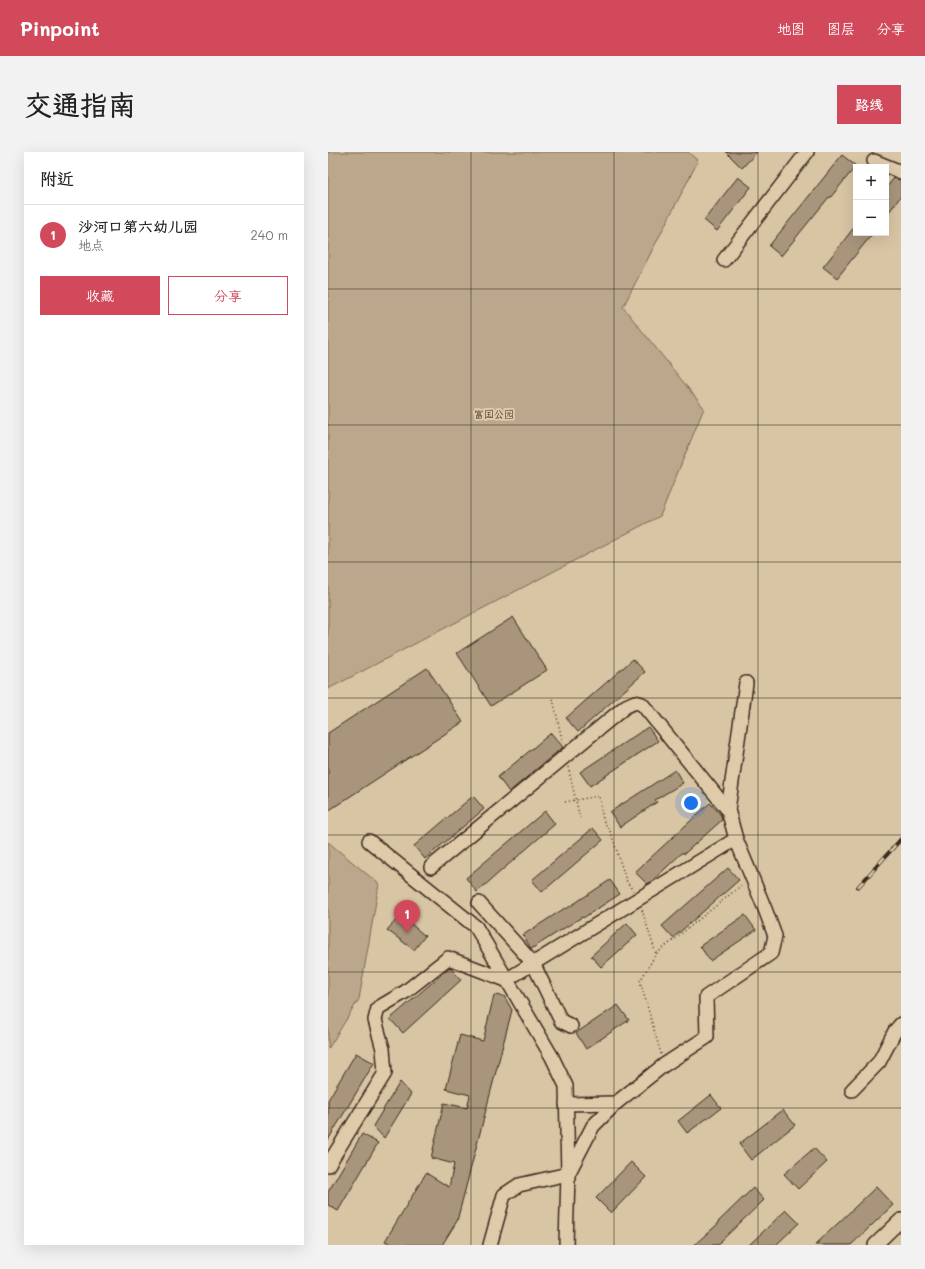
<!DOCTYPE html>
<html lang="zh">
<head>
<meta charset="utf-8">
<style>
	:root { --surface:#fff; --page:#f2f2f2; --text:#222; --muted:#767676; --line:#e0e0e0; --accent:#d1495b }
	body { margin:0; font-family:Mali,"LXGW WenKai TC",sans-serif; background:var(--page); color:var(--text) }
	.controls { position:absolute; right:12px; top:12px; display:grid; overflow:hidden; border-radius:0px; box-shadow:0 4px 16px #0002 }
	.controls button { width:36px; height:36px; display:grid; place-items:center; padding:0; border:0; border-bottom:1px solid var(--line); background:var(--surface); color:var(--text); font:20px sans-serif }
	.you { position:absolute; left:363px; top:651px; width:14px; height:14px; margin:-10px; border:3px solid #fff; border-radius:50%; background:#1a73e8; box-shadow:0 0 0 6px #1a73e833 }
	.badge { display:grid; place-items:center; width:26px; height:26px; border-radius:50%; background:var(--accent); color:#fff; font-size:13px; font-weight:700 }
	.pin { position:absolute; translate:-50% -33px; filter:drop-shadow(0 1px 2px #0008) }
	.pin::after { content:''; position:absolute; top:21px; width:14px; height:12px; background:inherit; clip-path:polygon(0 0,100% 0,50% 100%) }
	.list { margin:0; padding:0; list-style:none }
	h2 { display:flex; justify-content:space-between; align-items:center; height:52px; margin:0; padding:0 16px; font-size:17px }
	h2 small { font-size:13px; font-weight:400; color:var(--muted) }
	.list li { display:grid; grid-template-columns:26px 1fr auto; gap:12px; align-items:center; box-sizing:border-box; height:60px; padding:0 16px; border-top:1px solid var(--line) }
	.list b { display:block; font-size:15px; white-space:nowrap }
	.list p { margin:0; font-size:13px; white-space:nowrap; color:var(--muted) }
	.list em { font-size:13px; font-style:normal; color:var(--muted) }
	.actions { display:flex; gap:8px; padding:12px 16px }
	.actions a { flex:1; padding:9px 0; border:1px solid var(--accent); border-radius:0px; text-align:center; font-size:14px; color:var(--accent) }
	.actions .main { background:var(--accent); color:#fff }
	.map { position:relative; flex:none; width:573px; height:1093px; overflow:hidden; border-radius:0px }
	header { display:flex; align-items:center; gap:24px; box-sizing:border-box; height:56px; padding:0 20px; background:var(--accent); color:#fff }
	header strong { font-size:19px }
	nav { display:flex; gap:22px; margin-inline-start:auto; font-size:14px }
	.intro { display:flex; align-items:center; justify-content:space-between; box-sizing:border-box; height:96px; padding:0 24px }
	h1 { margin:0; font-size:28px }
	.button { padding:10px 18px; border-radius:0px; background:var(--accent); color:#fff; font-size:14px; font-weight:700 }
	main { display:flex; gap:24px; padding:0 24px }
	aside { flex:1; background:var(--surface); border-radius:0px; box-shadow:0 4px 16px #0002 }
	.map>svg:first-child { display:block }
</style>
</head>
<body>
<header>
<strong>Pinpoint</strong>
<nav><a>地图</a><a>图层</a><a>分享</a></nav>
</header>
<div class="intro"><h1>交通指南</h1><a class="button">路线</a></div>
<main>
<aside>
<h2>附近<small></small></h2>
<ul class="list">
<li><span class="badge">1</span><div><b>沙河口第六幼儿园</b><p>地点</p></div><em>240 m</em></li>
</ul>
<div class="actions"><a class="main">收藏</a><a>分享</a></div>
</aside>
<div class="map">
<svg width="573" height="1093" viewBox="0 0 573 1093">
	<rect width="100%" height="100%" fill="#d8c5a4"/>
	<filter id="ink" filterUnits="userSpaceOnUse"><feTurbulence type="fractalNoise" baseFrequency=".025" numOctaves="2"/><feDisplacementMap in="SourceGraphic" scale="8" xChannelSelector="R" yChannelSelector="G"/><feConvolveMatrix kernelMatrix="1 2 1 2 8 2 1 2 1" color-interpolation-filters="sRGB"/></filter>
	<g filter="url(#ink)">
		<!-- green -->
		<g fill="#bba88c" stroke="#7b6955">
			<path d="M 0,0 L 360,0 L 370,9 L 295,155 L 376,256 L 332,364 L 0,537 Z"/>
			<path d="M 0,690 L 51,732 L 31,847 L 0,897 Z"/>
		</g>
		<!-- building -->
		<g fill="#a8957b" stroke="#3b2a1e">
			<path d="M 398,0 L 429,0 L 414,16 Z"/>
			<path d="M 514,3 L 528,14 L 502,46 L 501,45 L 453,104 L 441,94 Z"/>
			<path d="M 410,25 L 423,35 L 389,79 L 376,68 Z"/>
			<path d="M 566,26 L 573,28 L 573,44 L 558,64 L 558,36 Z"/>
			<path d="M 528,73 L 528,81 L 545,81 L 509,126 L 495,115 Z"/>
			<path d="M 185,465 L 219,518 L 163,554 L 129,501 Z"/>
			<path d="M 305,507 L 317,520 L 250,580 L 238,566 Z"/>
			<path d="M 99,516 L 135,570 L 0,659 L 0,581 Z"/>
			<path d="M 320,575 L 330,589 L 262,634 L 252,620 Z"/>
			<path d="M 223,581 L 235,595 L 181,640 L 170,625 Z"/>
			<path d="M 347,618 L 355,631 L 327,648 L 329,650 L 292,675 L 282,660 Z"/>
			<path d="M 145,644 L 156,657 L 97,707 L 86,694 Z"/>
			<path d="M 382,651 L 393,663 L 394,668 L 356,702 L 355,700 L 324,729 L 319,732 L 307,720 Z"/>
			<path d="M 217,659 L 227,672 L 149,740 L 138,726 Z"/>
			<path d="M 265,676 L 275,688 L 214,740 L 204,728 Z"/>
			<path d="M 400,716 L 411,728 L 345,786 L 334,774 Z"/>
			<path d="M 282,728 L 292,742 L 255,766 L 254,765 L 203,797 L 195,783 L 237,756 L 238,757 Z"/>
			<path d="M 73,763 L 97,784 L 86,798 L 59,778 Z"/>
			<path d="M 417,763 L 428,778 L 382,809 L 372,794 Z"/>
			<path d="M 299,771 L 309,783 L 273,815 L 263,804 Z"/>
			<path d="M 122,815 L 133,828 L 75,881 L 62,867 Z"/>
			<path d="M 166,843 L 176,844 L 184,858 L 129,1069 L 114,1093 L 65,1093 L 57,1089 L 98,1021 L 121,1035 L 126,1012 L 103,1006 L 116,951 L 139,956 L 142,943 L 118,937 L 132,883 L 155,889 Z"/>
			<path d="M 290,853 L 301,868 L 258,897 L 248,881 Z"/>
			<path d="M 28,901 L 46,911 L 0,988 L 0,948 Z"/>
			<path d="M 72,930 L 83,942 L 56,986 L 45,974 Z"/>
			<path d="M 383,943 L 393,956 L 359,981 L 350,969 Z"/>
			<path d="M 455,958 L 467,973 L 423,1008 L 411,992 Z"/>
			<path d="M 34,982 L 50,991 L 10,1059 L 0,1053 L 0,1040 Z"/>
			<path d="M 486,996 L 499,1010 L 470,1037 L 456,1022 Z"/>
			<path d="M 303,1010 L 318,1025 L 283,1061 L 268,1046 Z"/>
			<path d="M 548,1035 L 565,1053 L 523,1093 L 487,1093 Z"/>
			<path d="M 425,1036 L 436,1048 L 393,1089 L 394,1090 L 390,1093 L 366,1093 L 391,1071 L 390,1070 Z"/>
			<path d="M 458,1058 L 471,1071 L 448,1093 L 421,1093 Z"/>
		</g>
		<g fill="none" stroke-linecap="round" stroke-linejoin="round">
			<defs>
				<g id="minor">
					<path d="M 546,9 L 573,20"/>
					<path d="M 396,108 L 479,0"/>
					<path d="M 41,689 L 148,775 L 224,905 L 238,934 L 240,1022 L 238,1093"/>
					<path d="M 103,715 L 298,554 L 307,550 L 314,552 L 400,658"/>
					<path d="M 151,751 L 205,811 L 233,869 L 243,874"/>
					<path d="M 524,938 L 551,910 L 567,879 L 573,872"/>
					<path d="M 238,952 L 288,951"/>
					<path d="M 0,1013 L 57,921 L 55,897 L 47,868 L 50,856 L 77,840 L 120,806 L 178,828 L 408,687"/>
					<path d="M 162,1093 L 176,1043 L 191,1033 L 240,1022 L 265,974 L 288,951 L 336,913 L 379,885 L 378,845 L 443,801 L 447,784 L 437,757 L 408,687 L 400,658 L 418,531"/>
					<path d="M 547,1093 L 573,1068"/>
				</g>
			</defs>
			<!-- minor casing -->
			<use href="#minor" stroke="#3b2a1e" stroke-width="16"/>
			<!-- path -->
			<g stroke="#3b2a1e" stroke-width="1.5" stroke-dasharray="1 3" stroke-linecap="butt">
				<path d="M 225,547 L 235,592"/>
				<path d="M 240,615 L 252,666"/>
				<path d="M 237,650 L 271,644 L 275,668 L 283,681 L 298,728 L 305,739"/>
				<path d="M 314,758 L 328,802"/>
				<path d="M 333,902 L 312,829 L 328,802 L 415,732"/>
			</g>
			<!-- minor -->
			<use href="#minor" stroke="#dfcbaa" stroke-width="13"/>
			<defs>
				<path id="rail" d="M 530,735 L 573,687"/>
			</defs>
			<!-- rail casing -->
			<use href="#rail" stroke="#3b2a1e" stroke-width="4"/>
			<!-- rail -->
			<use href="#rail" stroke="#dfcbaa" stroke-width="2.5" stroke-dasharray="8" stroke-linecap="butt"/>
		</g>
	</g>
	<!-- grid -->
	<path fill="none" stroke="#3b2a1e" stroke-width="1" stroke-opacity="0.55" d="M 143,0 L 143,1093M 286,0 L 286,1093M 430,0 L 430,1093M 0,137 L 573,137M 0,273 L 573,273M 0,410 L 573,410M 0,546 L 573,546M 0,683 L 573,683M 0,820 L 573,820M 0,956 L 573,956"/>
	<g text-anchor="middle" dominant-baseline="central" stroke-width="4" stroke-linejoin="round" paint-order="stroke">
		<!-- park labels -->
		<g font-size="10" fill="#4e3d2e" stroke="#dfcbaa">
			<text x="166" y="262">富国公园</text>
		</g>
	</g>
</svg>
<div class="controls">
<button>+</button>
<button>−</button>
</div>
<div class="you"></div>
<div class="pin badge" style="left:79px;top:781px">1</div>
</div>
</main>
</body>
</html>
